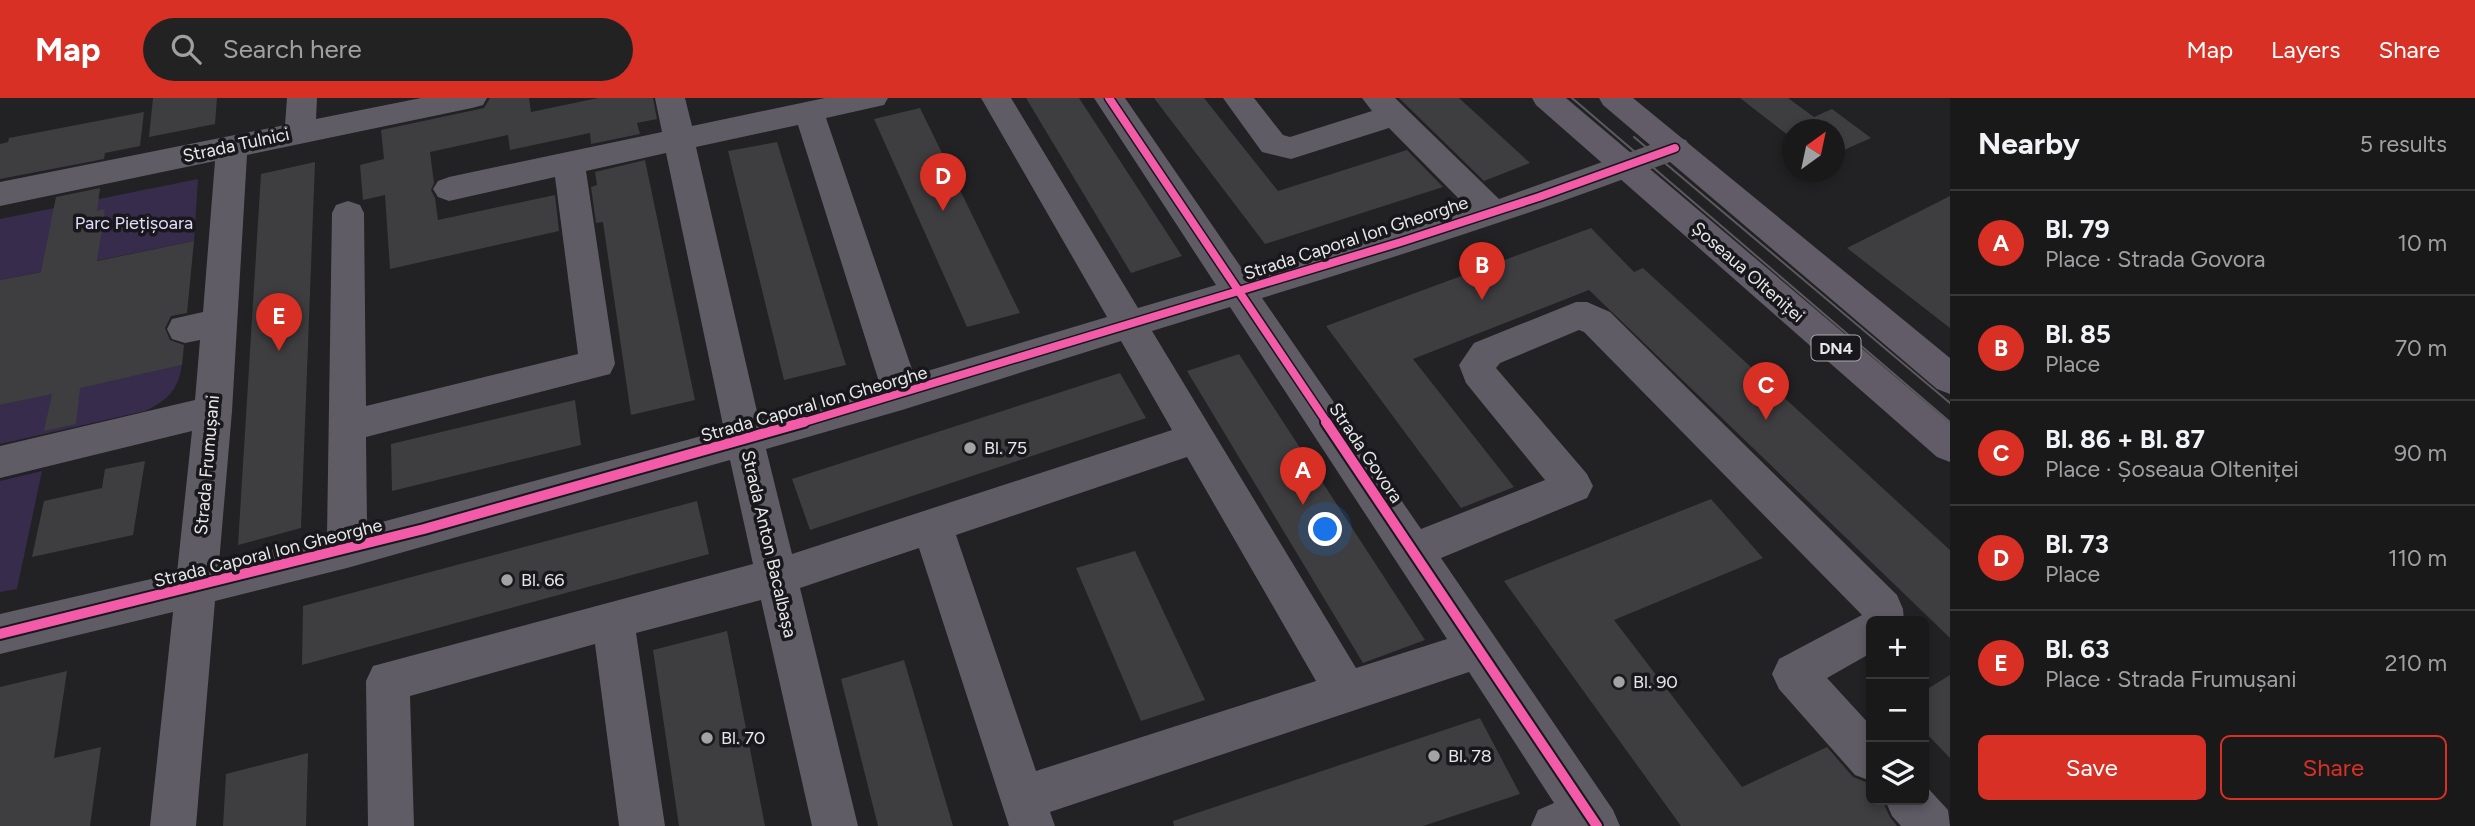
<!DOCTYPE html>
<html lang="en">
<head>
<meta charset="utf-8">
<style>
	:root { --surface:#1a191a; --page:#232223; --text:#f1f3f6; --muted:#9fa0a2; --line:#383839; --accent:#d93025 }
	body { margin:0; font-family:Figtree,sans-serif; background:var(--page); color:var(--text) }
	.controls { position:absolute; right:21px; bottom:21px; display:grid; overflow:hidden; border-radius:10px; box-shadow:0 4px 10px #0003 }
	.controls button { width:63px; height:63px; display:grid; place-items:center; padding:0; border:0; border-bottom:2px solid var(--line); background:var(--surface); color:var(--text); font:35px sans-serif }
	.compass { position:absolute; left:1782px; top:21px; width:63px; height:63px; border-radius:50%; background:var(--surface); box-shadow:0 4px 10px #0003; rotate:33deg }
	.you { position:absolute; left:1326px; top:432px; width:24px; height:24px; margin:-18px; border:5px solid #fff; border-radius:50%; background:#1a73e8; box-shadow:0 0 0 10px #1a73e833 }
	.badge { display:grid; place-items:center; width:46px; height:46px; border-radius:50%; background:var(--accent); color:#fff; font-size:23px; font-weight:700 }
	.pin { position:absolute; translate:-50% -58px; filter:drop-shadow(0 2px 4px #0008) }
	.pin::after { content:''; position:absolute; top:37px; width:24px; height:21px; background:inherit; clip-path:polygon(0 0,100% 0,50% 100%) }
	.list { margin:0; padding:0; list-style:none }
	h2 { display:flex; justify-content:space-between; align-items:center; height:91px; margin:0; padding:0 28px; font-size:30px }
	h2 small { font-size:23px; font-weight:400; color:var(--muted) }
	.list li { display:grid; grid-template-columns:46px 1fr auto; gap:21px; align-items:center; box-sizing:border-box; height:105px; padding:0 28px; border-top:2px solid var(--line) }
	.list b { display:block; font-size:26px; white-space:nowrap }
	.list p { margin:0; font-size:23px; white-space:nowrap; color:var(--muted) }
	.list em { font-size:23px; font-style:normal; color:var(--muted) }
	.actions { display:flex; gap:14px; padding:21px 28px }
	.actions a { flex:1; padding:16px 0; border:2px solid var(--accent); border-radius:10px; text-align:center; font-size:24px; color:var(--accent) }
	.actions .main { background:var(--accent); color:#fff }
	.icon { flex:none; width:38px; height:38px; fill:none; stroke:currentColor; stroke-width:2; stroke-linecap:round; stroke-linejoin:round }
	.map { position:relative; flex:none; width:1950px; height:728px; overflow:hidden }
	header { display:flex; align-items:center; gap:42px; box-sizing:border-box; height:98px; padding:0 35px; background:var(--accent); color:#fff }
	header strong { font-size:33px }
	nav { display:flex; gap:38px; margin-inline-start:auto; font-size:24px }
	.search { width:490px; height:63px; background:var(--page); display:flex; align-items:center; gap:18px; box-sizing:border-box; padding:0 24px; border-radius:38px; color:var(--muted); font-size:26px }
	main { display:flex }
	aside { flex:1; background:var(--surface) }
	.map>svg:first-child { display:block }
</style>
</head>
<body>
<header>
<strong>Map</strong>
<div class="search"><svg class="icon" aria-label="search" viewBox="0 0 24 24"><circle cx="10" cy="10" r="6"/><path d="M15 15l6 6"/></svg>Search here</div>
<nav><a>Map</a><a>Layers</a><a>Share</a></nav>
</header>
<main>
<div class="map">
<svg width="1950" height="728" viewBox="0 0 1950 728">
	<rect width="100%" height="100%" fill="#222123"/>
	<!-- green -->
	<g fill="#382c4c">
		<path d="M 198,81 L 194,143 L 0,182 L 0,121 Z"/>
		<path d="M 182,267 C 178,292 168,302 145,313 L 0,346 L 0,307 Z"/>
		<path d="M 42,373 L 17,491 L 0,494 L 0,383 Z"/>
	</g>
	<!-- building -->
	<g fill="#3e3d3f">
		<path d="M 153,0 L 217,0 L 215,26 L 149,39 Z"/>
		<path d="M 490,0 L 529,0 L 531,14 L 598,0 L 653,0 L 657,21 L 637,25 L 640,36 L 591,46 L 590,35 L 510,52 L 508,37 L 430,54 L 434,85 L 431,92 L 435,100 L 438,122 L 555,97 L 559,133 L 390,171 L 385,97 L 363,102 L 360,67 L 384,61 L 381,32 L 484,10 Z"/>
		<path d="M 1026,0 L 1079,0 L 1182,158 L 1131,175 Z"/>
		<path d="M 1154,0 L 1204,0 L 1278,93 L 1407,52 L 1443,89 L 1265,146 Z"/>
		<path d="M 1399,0 L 1459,0 L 1530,65 L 1484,83 Z"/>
		<path d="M 1740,0 L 1788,0 L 1814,19 L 1832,11 L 1871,40 L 1835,56 L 1835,32 L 1793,32 L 1793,41 Z"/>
		<path d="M 920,10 L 1020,215 L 967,229 L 874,21 Z"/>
		<path d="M 144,14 L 140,48 L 105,55 L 104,61 L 0,81 L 0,46 L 8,44 L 9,40 Z"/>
		<path d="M 777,44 L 846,267 L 784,282 L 728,53 Z"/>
		<path d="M 645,62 L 695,302 L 631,317 L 603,124 L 596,125 L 591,89 L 597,87 L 595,74 Z"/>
		<path d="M 315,64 L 301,430 L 238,447 L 261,76 Z"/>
		<path d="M 100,90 L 97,113 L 105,111 L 97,163 L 194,143 L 187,215 L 171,218 L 165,230 L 170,242 L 184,247 L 182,267 L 80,290 L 76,326 L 44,333 L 52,296 L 0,307 L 0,182 L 41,174 L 56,99 Z"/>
		<path d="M 1950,98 L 1950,230 L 1847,150 Z"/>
		<path d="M 1591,130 L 1634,174 L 1643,170 L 1950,452 L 1950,540 L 1589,192 L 1413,261 L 1514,389 L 1461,410 L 1326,228 Z"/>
		<path d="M 1239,256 L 1425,542 L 1363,565 L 1187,273 Z"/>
		<path d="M 1120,275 L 1146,320 L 810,432 L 792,381 Z"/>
		<path d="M 575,302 L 581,347 L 392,393 L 391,346 Z"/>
		<path d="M 145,363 L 133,437 L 32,459 L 44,403 L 102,390 L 105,371 Z"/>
		<path d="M 1711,401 L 1763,460 L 1614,522 L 1742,689 L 1827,649 L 1853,679 L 1868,685 L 1871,688 L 1871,702 L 1882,702 L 1890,719 L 1897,728 L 1681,728 L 1504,483 Z"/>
		<path d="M 697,403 L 709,456 L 302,567 L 303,508 Z"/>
		<path d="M 1135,453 L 1205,602 L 1141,623 L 1076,470 Z"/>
		<path d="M 727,533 L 765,728 L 679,728 L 653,552 Z"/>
		<path d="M 904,562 L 953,728 L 878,728 L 841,581 Z"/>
		<path d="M 67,573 L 54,660 L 101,649 L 90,728 L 0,728 L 0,589 Z"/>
		<path d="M 1950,577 L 1950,660 L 1924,633 L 1924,593 Z"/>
		<path d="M 1480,620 L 1520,696 L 1423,728 L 1174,728 L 1173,723 Z"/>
		<path d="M 308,655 L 306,728 L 223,728 L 226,676 Z"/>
	</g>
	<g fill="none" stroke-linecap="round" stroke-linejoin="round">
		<!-- minor -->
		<g fill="#5f5c66" fill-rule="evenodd">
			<path d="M 287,0 L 317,0 L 316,21 L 421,0 L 487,0 L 483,7 L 472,10 L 247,57 L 232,313 L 219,465 L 327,438 L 332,115 L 336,107 L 348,103 L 360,107 L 364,115 L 366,308 L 578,256 L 555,79 L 449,103 L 438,99 L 433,91 L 438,83 L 449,79 L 662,34 L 655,0 L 685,0 L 692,28 L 825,0 L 888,0 L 884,7 L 826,20 L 914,277 L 1107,219 L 981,0 L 1011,0 L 1138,210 L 1216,187 L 1094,0 L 1125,0 L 1247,178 L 1469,111 L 1389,30 L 1291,61 L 1262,54 L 1223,0 L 1254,0 L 1283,37 L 1290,39 L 1372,13 L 1362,0 L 1395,0 L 1499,101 L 1664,42 L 1675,39 L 1686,42 L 1691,50 L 1686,58 C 1547,111 1405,156 1262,200 L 1421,431 L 1545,382 L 1466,285 L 1459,267 L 1474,245 L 1576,204 L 1587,204 L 1610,214 L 1897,497 L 1903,511 L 1904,523 L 1871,523 L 1871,555 L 1827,580 L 1871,628 L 1871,683 L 1855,677 L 1779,591 L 1772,576 L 1779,561 L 1862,517 L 1584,234 L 1579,232 L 1500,265 L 1496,270 L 1587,376 L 1593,388 L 1587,400 L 1441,460 L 1613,712 L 1620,728 L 1531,728 L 1538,712 L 1554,705 L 1469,574 L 1050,714 L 1055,728 L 1009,728 L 919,450 L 800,490 L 858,728 L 812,728 L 761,502 L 636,535 L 665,728 L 619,728 L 595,546 L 410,598 L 414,728 L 368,728 L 366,583 L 373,568 L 753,466 L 730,362 L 347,470 L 215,503 L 196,728 L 150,728 L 173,514 L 0,556 L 0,516 L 177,475 L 192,333 L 0,380 L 0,348 L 195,302 L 200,242 L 185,245 L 172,241 L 167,231 L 172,221 L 203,214 L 215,63 L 0,108 L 0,84 L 285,27 ZM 798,27 L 880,287 L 759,322 L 696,49 ZM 666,55 L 724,332 L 367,428 L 366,339 L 610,276 L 615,266 L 586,73 ZM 1230,209 L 1447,541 L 1356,570 L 1152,233 ZM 1121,243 L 1172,332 L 792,456 L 766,351 L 902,312 ZM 1187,359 L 1316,583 L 1036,673 L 956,437 Z"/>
			<path d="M 1924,686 L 1948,712 L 1950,728 L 1901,728 L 1892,718 L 1885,702 L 1924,702 Z"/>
		</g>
		<!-- major -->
		<g fill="#615c67" fill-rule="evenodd">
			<path d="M 1532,0 L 1566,0 L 1950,325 L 1950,364 L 1937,359 L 1536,7 Z"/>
			<path d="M 1599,0 L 1633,0 L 1950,260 L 1950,296 L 1937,291 L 1603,7 Z"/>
		</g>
		<!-- tram -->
		<g stroke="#5c5a5f" stroke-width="2">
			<path d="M 1572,0 L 1950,324"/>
			<path d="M 1634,39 L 1950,305"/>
		</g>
		<defs>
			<g id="cycleway-far1">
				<path d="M 1109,0 L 1328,326"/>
				<path d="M 798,326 L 1401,144 L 1539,99 L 1675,50"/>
			</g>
			<g id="cycleway">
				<path d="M 1326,324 L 1597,728"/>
				<path d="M 0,536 L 424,431 L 804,324"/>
			</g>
		</defs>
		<!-- cycleway-far1 casing -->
		<use href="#cycleway-far1" stroke="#18171b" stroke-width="11"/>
		<!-- cycleway casing -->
		<use href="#cycleway" stroke="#18171b" stroke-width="14"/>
		<!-- cycleway-far1 -->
		<use href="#cycleway-far1" stroke="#f35aa7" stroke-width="8"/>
		<!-- cycleway -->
		<use href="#cycleway" stroke="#f35aa7" stroke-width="10"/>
	</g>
	<!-- markers -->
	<g fill="#a3a2a4" stroke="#18171b" stroke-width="2.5">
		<circle cx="970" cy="350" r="7"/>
		<circle cx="507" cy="482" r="7"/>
		<circle cx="1619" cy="584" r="7"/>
		<circle cx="707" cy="640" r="7"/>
		<circle cx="1434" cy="658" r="7"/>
	</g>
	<g text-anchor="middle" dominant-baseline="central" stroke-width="7" stroke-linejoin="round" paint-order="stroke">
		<!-- shield labels -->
		<rect fill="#18171b" stroke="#aaa9ab" stroke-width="2" x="1811.5" y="237.5" width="49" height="25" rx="5"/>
		<g font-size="16" font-weight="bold" fill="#e8e7e9">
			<text x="1836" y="250">DN4</text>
		</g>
		<!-- street labels -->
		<g font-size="18" fill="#e8e7e9" stroke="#18171b">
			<text transform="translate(236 47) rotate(-12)">Strada Tulnici</text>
			<text transform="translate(1356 140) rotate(-18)">Strada Caporal Ion Gheorghe</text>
			<text transform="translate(1748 174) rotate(41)">Șoseaua Olteniței</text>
			<text transform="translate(814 306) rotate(-16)">Strada Caporal Ion Gheorghe</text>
			<text transform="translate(1366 355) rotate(56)">Strada Govora</text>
			<text transform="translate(207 367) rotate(-85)">Strada Frumușani</text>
			<text transform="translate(769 446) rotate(77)">Strada Anton Bacalbașa</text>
			<text transform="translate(268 455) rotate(-14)">Strada Caporal Ion Gheorghe</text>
		</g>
		<!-- park labels -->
		<g font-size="18" fill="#e5dbf9" stroke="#18171b">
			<text x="134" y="125">Parc Piețișoara</text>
		</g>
		<!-- poi labels -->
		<g font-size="18" fill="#e8e7e9" stroke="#18171b" text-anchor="start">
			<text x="984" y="350">Bl. 75</text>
			<text x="521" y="482">Bl. 66</text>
			<text x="1633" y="584">Bl. 90</text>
			<text x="721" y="640">Bl. 70</text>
			<text x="1448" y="658">Bl. 78</text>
		</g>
	</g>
</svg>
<div class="controls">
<button>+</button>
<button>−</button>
<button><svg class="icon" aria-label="layers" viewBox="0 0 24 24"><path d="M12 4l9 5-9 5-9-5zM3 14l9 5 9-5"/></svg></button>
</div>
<svg class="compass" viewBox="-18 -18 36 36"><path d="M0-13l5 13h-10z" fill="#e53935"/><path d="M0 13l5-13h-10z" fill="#9fa0a2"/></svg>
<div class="you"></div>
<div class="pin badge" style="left:1303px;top:407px">A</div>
<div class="pin badge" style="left:1482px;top:202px">B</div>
<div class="pin badge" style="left:1766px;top:322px">C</div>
<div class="pin badge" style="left:943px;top:113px">D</div>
<div class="pin badge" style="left:279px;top:253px">E</div>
</div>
<aside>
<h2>Nearby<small>5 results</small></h2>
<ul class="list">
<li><span class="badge">A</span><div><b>Bl. 79</b><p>Place · Strada Govora</p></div><em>10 m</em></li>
<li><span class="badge">B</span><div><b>Bl. 85</b><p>Place</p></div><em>70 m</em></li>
<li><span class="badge">C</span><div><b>Bl. 86 + Bl. 87</b><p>Place · Șoseaua Olteniței</p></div><em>90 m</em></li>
<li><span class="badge">D</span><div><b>Bl. 73</b><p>Place</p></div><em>110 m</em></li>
<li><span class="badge">E</span><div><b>Bl. 63</b><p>Place · Strada Frumușani</p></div><em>210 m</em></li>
</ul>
<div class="actions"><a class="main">Save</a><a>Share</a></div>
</aside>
</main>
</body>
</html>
